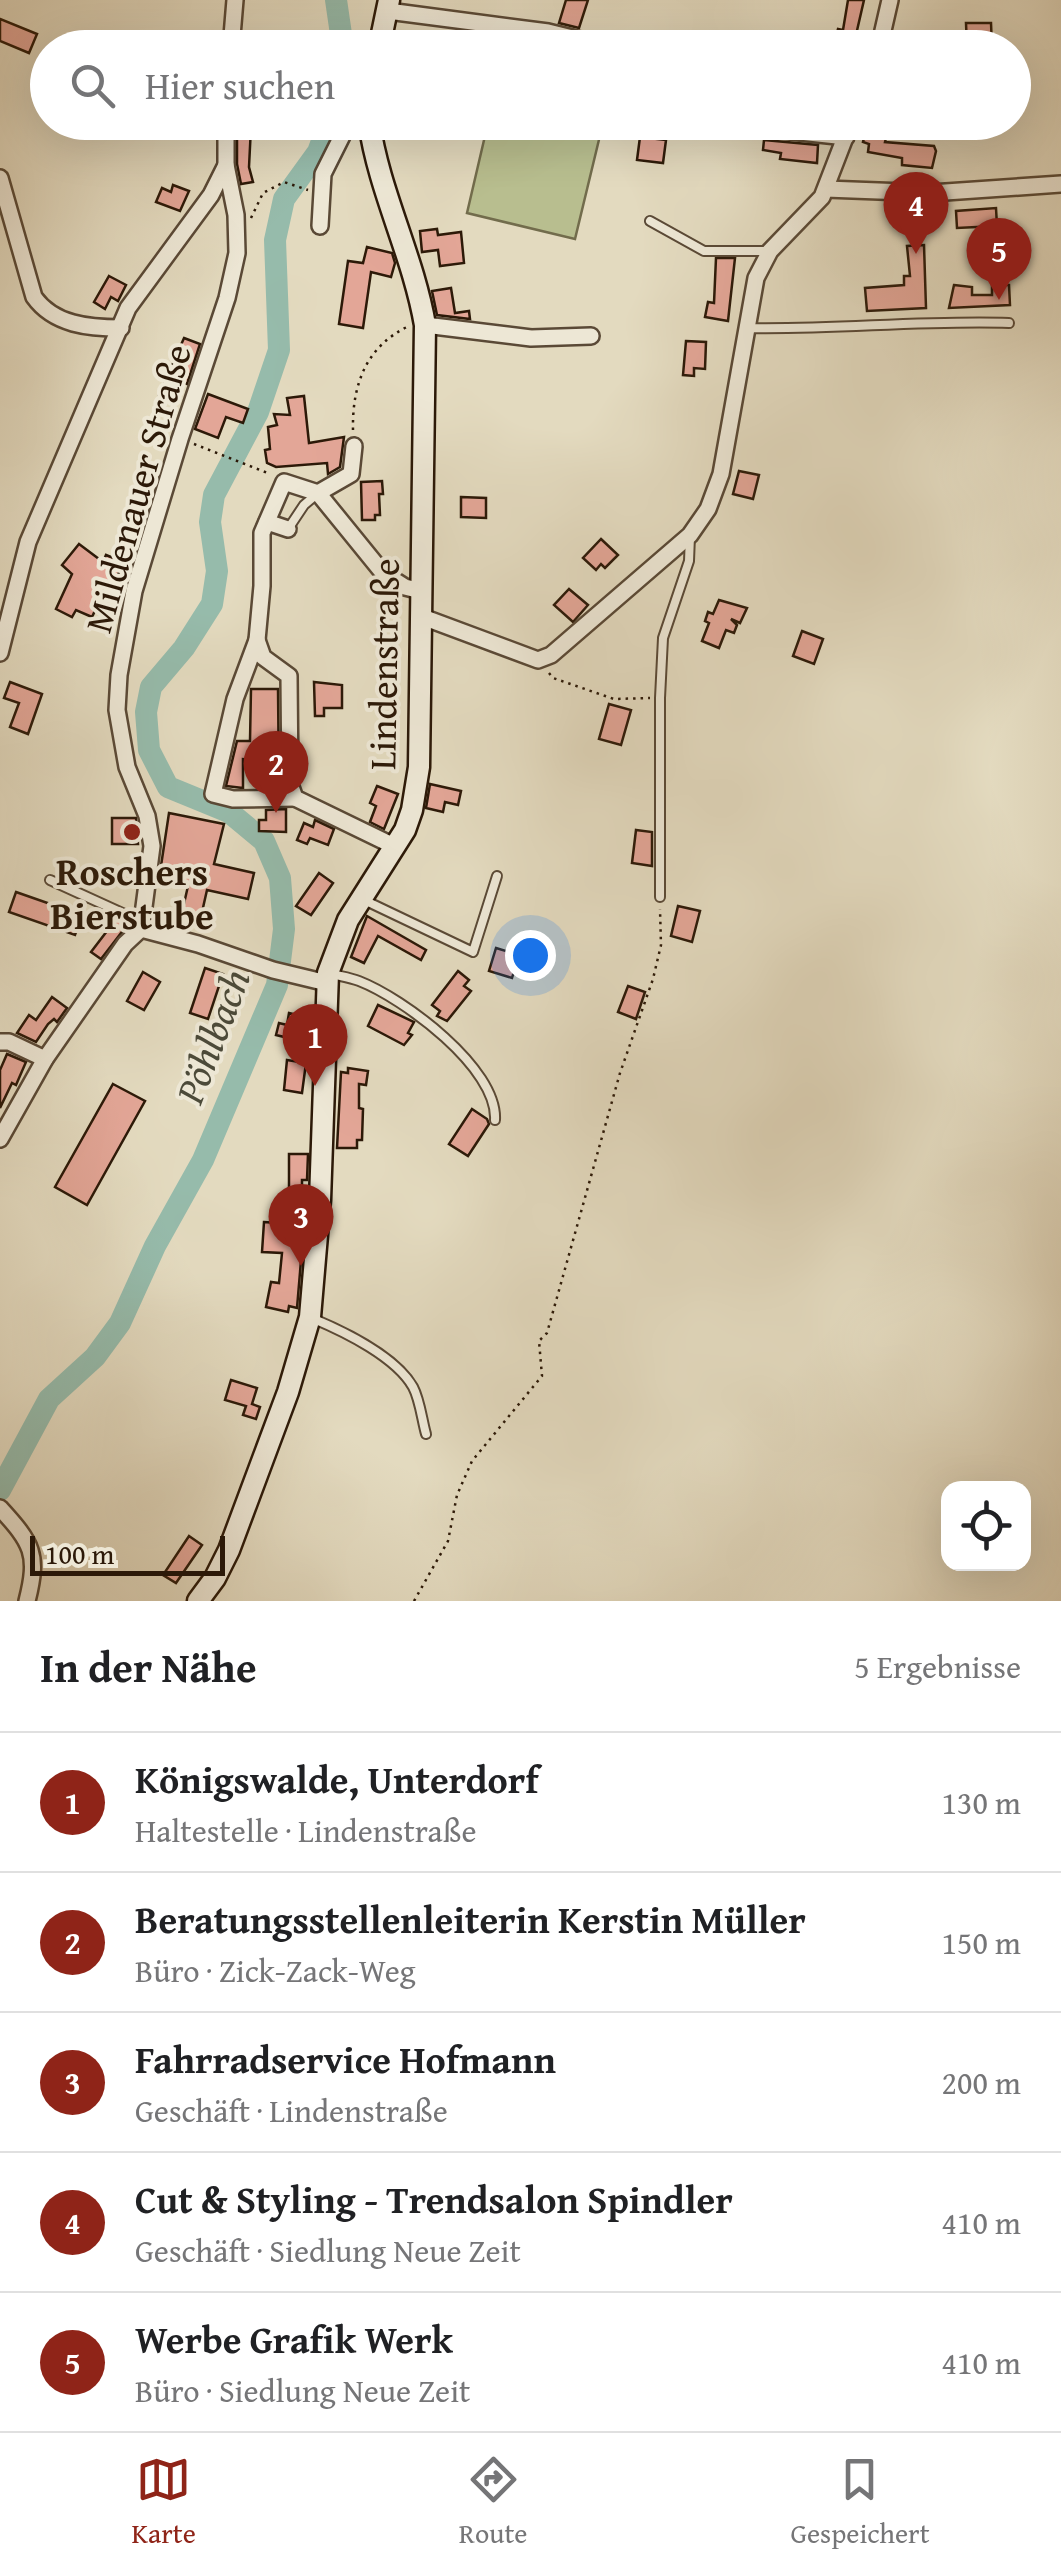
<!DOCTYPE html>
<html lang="de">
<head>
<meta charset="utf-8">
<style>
	:root { --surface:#fff; --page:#f6f6f6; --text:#202124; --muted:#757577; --line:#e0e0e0; --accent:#8f2418 }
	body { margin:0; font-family:"Gentium Book Plus",serif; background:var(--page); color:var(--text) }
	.controls { position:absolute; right:30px; bottom:30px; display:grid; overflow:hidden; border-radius:20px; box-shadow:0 10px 40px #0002 }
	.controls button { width:90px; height:90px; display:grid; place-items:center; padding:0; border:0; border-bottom:2px solid var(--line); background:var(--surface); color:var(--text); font:50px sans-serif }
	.scale { position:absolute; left:30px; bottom:25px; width:195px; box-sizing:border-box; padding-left:10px; border:5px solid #2c1908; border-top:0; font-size:28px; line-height:35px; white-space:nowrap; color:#2c1908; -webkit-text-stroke:8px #ede7d5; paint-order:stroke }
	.you { position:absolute; left:530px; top:955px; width:35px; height:35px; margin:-25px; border:8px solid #fff; border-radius:50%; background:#1a73e8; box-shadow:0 0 0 15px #1a73e833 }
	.badge { display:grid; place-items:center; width:65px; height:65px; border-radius:50%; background:var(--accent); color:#fff; font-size:32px; font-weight:700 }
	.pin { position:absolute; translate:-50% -82px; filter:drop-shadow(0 2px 5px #0008) }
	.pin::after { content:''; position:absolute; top:52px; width:35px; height:30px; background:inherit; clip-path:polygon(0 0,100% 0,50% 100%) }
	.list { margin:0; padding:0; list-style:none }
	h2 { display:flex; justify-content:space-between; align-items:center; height:130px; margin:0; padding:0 40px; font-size:42px }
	h2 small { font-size:32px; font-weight:400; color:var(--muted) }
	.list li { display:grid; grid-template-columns:65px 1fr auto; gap:30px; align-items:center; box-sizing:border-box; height:140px; padding:0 40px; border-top:2px solid var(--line) }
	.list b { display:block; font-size:38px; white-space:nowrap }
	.list p { margin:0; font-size:32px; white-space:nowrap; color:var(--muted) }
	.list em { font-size:32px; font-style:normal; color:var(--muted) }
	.icon { flex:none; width:55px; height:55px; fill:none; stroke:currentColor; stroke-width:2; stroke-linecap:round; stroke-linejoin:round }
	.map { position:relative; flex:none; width:1061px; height:1601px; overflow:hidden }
	.search { position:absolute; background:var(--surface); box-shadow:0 10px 40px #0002; left:30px; right:30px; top:30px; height:110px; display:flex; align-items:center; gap:25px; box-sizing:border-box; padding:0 35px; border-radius:55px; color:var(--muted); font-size:38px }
	.sheet { height:830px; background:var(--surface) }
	nav { display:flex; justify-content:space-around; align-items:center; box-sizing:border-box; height:140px; border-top:2px solid var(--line); background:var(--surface); font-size:28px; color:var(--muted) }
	nav a { display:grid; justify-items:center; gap:5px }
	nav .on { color:var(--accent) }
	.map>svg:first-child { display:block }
</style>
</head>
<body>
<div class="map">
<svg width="1061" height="1601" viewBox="0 0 1061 1601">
	<rect width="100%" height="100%" fill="#e3dabf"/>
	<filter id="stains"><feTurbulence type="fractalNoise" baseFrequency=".002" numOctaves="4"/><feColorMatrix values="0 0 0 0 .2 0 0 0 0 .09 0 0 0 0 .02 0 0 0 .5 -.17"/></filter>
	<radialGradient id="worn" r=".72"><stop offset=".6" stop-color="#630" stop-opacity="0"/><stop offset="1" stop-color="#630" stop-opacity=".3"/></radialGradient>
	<!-- green -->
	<path fill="#b8be8f" stroke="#726c4c" stroke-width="2.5" d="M 488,123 L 603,123 L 575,239 L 467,213 Z"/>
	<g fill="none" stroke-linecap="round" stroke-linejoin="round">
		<!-- river -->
		<g stroke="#96bbab" stroke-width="22">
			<path d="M 336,0 L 343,48"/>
			<path d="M 0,1490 L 49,1399 L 95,1357 L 120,1323 L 155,1246 L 203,1160 L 277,985 L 284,929 L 280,878 L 264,841 L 229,812 L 168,787 L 149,750 L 146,712 L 151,687 L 184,648 L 212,604 L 217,571 L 210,522 L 214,495 L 258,412 L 279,350 L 275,240 L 284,199 L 318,152 L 329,122"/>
		</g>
	</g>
	<!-- building -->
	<g fill="#e3a697" stroke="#2c1908" stroke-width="2.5">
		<path d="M 566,0 L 588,0 L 579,28 L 559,23 Z"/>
		<path d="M 848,0 L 864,0 L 853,48 L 833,48 L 838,29 L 843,30 Z"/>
		<path d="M 0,19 L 37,34 L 29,53 L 0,41 Z"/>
		<path d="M 966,23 L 991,23 L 992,48 L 967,48 Z"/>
		<path d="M 868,122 L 890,122 L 885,142 L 934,146 L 936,151 L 932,168 L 902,165 L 902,158 L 868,152 L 869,144 L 863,142 Z"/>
		<path d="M 237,127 L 251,127 L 249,167 L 253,182 L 241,184 L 237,164 Z"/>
		<path d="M 640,137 L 666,140 L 663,163 L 637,160 Z"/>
		<path d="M 764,140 L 818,145 L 817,163 L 780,159 L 781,153 L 763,150 Z"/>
		<path d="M 173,185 L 189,191 L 180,211 L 156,202 L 162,188 L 171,192 Z"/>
		<path d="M 996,208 L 997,226 L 957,228 L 956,211 Z"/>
		<path d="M 437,229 L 438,235 L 461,232 L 464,263 L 440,266 L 438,250 L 422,252 L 420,231 Z"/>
		<path d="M 924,245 L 926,308 L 867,311 L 865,288 L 904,285 L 904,276 L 910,276 L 907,246 Z"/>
		<path d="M 367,247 L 392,253 L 395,263 L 391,277 L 371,272 L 363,328 L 339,324 L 348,261 L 363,263 Z"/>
		<path d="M 716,258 L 735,258 L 728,321 L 705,317 L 708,302 L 714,303 Z"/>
		<path d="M 109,276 L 126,285 L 118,301 L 111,297 L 105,309 L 94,302 Z"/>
		<path d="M 954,285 L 972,287 L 972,295 L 992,295 L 992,285 L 1009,285 L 1010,305 L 949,308 Z"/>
		<path d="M 451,288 L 455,313 L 469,311 L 470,319 L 437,315 L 432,291 Z"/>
		<path d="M 184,338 L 200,344 L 187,384 L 181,381 L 173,400 L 159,395 Z"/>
		<path d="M 686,341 L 706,342 L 705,369 L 694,368 L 694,376 L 683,375 Z"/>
		<path d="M 208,394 L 248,409 L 243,423 L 226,417 L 218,438 L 195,429 Z"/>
		<path d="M 304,396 L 309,443 L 344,437 L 340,467 L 328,474 L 327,463 L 276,467 L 267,463 L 265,450 L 270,449 L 268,427 L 277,425 L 274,414 L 290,415 L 287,398 Z"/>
		<path d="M 739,471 L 759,475 L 753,499 L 733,494 Z"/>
		<path d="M 382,481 L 383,494 L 379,494 L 380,515 L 375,515 L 375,520 L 362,520 L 361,482 Z"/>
		<path d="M 461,497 L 486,498 L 486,518 L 461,517 Z"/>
		<path d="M 601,539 L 618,555 L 605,568 L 601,564 L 596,570 L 583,558 Z"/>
		<path d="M 79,544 L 103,562 L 106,555 L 123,562 L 112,590 L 106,587 L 92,617 L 76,610 L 72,617 L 56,609 L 72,574 L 62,565 Z"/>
		<path d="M 569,589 L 588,605 L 573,622 L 554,605 Z"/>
		<path d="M 719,600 L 747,608 L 740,623 L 731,619 L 737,625 L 734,633 L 726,630 L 719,648 L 702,641 L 709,623 L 705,621 L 708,612 L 713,614 Z"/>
		<path d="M 802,631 L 823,639 L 814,664 L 793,656 Z"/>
		<path d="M 10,682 L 42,694 L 28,734 L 10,727 L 19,703 L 4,698 Z"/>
		<path d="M 314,682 L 342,685 L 342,708 L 324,708 L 324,716 L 315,716 Z"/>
		<path d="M 251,689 L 278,689 L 279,787 L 267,787 L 267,761 L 243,759 L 243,788 L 226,786 L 237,741 L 250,741 Z"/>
		<path d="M 609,704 L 631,710 L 621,745 L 599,739 Z"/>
		<path d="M 430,784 L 461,791 L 458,805 L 445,802 L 443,812 L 426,808 Z"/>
		<path d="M 377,786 L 398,794 L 384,829 L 370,822 L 376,806 L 370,803 Z"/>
		<path d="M 286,809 L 286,832 L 259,831 L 259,820 L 266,820 L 266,810 Z"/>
		<path d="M 169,813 L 224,824 L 214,864 L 254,873 L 248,899 L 207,890 L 200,921 L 181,917 L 188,886 L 159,879 Z"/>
		<path d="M 112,818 L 136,818 L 138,844 L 112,844 Z"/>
		<path d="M 315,820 L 334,829 L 328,845 L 310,838 L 307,844 L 297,840 L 304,823 L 313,827 Z"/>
		<path d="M 636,830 L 652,832 L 652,866 L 632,863 Z"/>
		<path d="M 319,873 L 333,883 L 311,915 L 296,906 Z"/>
		<path d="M 16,892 L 82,915 L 75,935 L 9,912 Z"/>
		<path d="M 678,906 L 700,911 L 692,942 L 671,936 Z"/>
		<path d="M 97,910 L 128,924 L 101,959 L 91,952 L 107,931 L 91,925 Z"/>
		<path d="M 367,916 L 426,950 L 421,960 L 378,936 L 364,963 L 351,957 Z"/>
		<path d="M 496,948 L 519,955 L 512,978 L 489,971 Z"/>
		<path d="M 205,968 L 223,974 L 208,1019 L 190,1013 Z"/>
		<path d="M 458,971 L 469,980 L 464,986 L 471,991 L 447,1021 L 437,1016 L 440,1011 L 432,1005 Z"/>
		<path d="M 143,972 L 160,982 L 144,1010 L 127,1001 Z"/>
		<path d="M 628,986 L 645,992 L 636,1019 L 618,1012 Z"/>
		<path d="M 52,997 L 67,1008 L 57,1022 L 54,1019 L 48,1024 L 36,1042 L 17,1033 L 29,1015 L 36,1020 Z"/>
		<path d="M 378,1005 L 414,1022 L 408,1033 L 412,1035 L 404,1045 L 368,1026 Z"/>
		<path d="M 289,1013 L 313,1019 L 309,1043 L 276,1035 L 279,1023 L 287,1025 Z"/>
		<path d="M 7,1054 L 26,1062 L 16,1085 L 12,1083 L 0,1108 L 0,1070 Z"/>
		<path d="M 287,1060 L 306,1063 L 302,1093 L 284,1090 Z"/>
		<path d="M 348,1068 L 368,1071 L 366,1085 L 359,1084 L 359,1108 L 363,1109 L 362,1140 L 357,1140 L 357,1148 L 337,1148 L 341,1072 L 348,1073 Z"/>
		<path d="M 113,1084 L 145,1101 L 87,1205 L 55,1187 Z"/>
		<path d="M 472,1109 L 487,1119 L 489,1124 L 468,1156 L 449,1144 Z"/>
		<path d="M 289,1154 L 308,1154 L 307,1180 L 302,1180 L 302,1191 L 289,1191 Z"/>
		<path d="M 264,1222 L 304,1225 L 297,1308 L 289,1306 L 288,1312 L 266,1307 L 271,1282 L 279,1283 L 282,1253 L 262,1252 Z"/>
		<path d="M 231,1380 L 257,1388 L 252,1404 L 260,1407 L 256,1419 L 243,1415 L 246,1406 L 225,1400 Z"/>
		<path d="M 189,1536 L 202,1545 L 176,1583 L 163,1575 Z"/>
	</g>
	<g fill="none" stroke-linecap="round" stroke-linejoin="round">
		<defs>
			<g id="lane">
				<path d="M 650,221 L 704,251 L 770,251"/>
				<path d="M 746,328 C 834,330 921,320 1009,323"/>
				<path d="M 288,529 L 304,505 L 317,494"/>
				<path d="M 50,880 L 142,922"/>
				<path d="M 660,897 L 660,698 L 663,638 L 689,561 L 690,536"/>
				<path d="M 366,901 L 473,952 L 497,876"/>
				<path d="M 328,973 C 338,976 349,977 359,981 C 403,998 498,1068 495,1120"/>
				<path d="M 314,1319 C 345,1332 396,1357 413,1387 C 420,1400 422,1420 426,1434"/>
			</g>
			<g id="street">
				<path d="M 388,11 L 548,32 L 613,48"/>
				<path d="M 231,48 L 235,0"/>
				<path d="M 879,48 L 890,0"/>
				<path d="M 753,127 L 846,137"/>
				<path d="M 0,178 L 34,297 C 54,325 89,328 121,328"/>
				<path d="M 826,189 L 931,193 L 1061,184"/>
				<path d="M 320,226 L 323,174 L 349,122"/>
				<path d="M 425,325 L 531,338 L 591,336"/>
				<path d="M 318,493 L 351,474 L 354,446"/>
				<path d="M 267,522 L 288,529"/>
				<path d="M 420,616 L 538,660 L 551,655 L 690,535 L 708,509 L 721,474 L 756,278 L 770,251 L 822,197 L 851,122"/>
				<path d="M 257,640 L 263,657 L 289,676 L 290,784 L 295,798 L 396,847"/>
				<path d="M 0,653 L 28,542 L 128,308 L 211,195 L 226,165"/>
				<path d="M 295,798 L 233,799 L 213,794 L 235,699 L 257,640 L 262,586 L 262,533 L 284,482 L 318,493 L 383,573 L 405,587 L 421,591"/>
				<path d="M 141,929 L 198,944 L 273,970 L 327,983"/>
				<path d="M 0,1042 L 9,1042 L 45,1059"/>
				<path d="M 0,1139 L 45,1059 L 125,944 L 141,929 L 142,922 L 152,846 L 147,816 L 127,767 L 117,710 L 119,675 L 134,591 L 180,439 L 227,298 L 237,253 L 236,215 L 226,165 L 226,122"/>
				<path d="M 0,1508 C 32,1543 39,1554 27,1601"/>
			</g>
			<g id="secondary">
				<path d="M 379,48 L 389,0"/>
				<path d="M 198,1601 L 215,1578 L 229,1550 L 288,1392 L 310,1317 L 320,1200 L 328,973 L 348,920 L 405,830 L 412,810 L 419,767 L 425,325 C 413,255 379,192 369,122"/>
			</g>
		</defs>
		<!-- lane casing -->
		<use href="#lane" stroke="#5a4936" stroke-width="12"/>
		<!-- street casing -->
		<use href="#street" stroke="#5a4936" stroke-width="20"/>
		<!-- secondary casing -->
		<use href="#secondary" stroke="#2c1908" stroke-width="25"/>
		<!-- path -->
		<g stroke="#2c1908" stroke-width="2.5" stroke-dasharray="2.5 5" stroke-linecap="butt">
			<path d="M 251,218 L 263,193 L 284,182 L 308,190"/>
			<path d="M 353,430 C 352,385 366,346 409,326"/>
			<path d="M 194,444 L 270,474"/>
			<path d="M 549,673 L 553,678 L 614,699 L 650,698"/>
			<path d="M 414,1601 L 448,1541 L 457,1495 L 472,1461 L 542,1376 L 539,1341 L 547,1333 L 620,1073 L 653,979 L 661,945 L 660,909"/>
		</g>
		<!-- lane -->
		<use href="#lane" stroke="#ede7d5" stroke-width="8"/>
		<!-- street -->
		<use href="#street" stroke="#ede7d5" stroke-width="15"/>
		<!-- secondary -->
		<use href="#secondary" stroke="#ede7d5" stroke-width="20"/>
	</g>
	<!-- markers -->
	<circle fill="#8f2418" stroke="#ede7d5" stroke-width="4" cx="132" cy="832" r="10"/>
	<g text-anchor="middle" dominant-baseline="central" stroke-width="8" stroke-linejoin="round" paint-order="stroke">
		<!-- street labels -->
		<g font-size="38" fill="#2c1908" stroke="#ede7d5">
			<text transform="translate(137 488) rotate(-74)">Mildenauer Straße</text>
			<text transform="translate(383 664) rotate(-89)">Lindenstraße</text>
		</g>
		<!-- poi labels -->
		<g font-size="38" font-weight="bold" fill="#2c1908" stroke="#ede7d5">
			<text x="132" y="871">Roschers<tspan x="132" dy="44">Bierstube</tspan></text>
		</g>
		<!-- water labels -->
		<g font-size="40" font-style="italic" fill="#4c4a39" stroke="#ede7d5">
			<text transform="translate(212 1036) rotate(-69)">Pöhlbach</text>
		</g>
	</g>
	<rect width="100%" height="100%" filter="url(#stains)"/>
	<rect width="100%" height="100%" fill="url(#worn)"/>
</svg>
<div class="controls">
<button><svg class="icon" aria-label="locate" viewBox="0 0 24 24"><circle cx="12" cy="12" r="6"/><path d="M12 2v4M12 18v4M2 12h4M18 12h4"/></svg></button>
</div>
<div class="scale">100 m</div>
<div class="you"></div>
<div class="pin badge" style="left:315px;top:1086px">1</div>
<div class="pin badge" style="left:276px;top:813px">2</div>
<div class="pin badge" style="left:301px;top:1266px">3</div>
<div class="pin badge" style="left:916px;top:254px">4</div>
<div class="pin badge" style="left:999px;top:300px">5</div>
<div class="search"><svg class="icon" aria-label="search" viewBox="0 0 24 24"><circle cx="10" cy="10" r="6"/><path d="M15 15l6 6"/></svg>Hier suchen</div>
</div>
<section class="sheet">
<h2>In der Nähe<small>5 Ergebnisse</small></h2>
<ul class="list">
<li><span class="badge">1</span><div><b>Königswalde, Unterdorf</b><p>Haltestelle · Lindenstraße</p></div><em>130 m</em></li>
<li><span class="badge">2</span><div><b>Beratungsstellenleiterin Kerstin Müller</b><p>Büro · Zick-Zack-Weg</p></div><em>150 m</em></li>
<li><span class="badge">3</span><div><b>Fahrradservice Hofmann</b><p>Geschäft · Lindenstraße</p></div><em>200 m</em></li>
<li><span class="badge">4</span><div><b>Cut &amp; Styling - Trendsalon Spindler</b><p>Geschäft · Siedlung Neue Zeit</p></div><em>410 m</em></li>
<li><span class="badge">5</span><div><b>Werbe Grafik Werk</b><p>Büro · Siedlung Neue Zeit</p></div><em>410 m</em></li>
</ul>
</section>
<nav>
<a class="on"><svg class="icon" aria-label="map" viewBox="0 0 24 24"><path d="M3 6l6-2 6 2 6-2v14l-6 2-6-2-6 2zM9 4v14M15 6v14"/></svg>Karte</a>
<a><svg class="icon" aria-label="directions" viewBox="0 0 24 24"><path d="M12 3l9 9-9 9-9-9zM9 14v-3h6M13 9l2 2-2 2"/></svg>Route</a>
<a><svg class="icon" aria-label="saved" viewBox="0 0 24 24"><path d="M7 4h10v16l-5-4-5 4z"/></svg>Gespeichert</a>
</nav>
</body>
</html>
